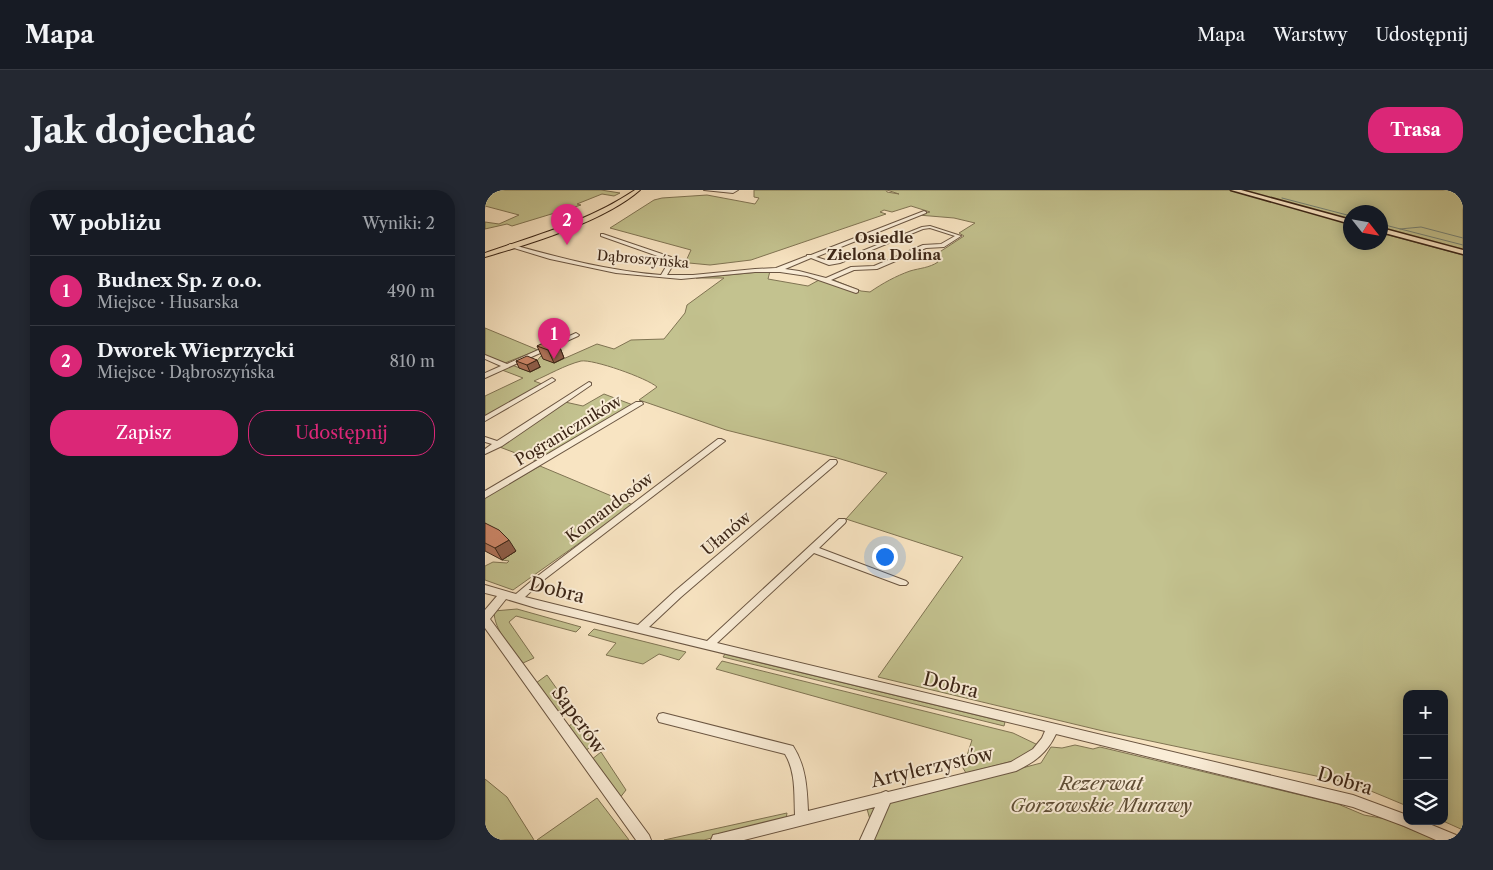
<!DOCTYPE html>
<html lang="pl">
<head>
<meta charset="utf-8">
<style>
	:root { --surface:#171b24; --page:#242831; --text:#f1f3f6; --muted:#9ea1a6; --line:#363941; --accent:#db2777 }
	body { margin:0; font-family:"Libre Caslon Text",serif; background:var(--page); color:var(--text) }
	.controls { position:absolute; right:15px; bottom:15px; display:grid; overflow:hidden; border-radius:10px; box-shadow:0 2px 12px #0003 }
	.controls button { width:45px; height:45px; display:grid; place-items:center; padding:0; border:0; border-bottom:1px solid var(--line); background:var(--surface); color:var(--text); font:25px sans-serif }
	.compass { position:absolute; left:858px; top:15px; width:45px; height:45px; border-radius:50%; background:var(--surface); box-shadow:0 2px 12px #0003; rotate:121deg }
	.you { position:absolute; left:399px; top:366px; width:18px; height:18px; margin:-12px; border:4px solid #fff; border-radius:50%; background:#1a73e8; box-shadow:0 0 0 8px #1a73e833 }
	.badge { display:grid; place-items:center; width:32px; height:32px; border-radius:50%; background:var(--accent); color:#fff; font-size:16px; font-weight:700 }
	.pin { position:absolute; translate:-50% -41px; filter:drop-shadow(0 1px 2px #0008) }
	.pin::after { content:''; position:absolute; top:26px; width:18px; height:15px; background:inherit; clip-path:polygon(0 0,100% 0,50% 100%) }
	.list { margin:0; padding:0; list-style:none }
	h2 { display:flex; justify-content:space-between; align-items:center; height:65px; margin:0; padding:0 20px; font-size:21px }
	h2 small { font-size:16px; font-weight:400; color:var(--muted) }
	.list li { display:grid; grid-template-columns:32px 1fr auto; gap:15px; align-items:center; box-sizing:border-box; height:70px; padding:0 20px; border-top:1px solid var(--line) }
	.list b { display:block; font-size:19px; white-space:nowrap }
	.list p { margin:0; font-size:16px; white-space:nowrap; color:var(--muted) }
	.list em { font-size:16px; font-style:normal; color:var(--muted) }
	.actions { display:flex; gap:10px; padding:15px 20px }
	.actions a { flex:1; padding:11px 0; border:1px solid var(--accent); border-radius:20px; text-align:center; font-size:18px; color:var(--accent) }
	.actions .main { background:var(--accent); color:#fff }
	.icon { flex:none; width:28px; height:28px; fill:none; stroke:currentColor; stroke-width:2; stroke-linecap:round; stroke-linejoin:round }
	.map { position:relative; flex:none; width:978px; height:650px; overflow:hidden; border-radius:20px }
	header { display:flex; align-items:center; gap:30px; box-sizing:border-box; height:70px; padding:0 25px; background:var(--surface); border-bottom:1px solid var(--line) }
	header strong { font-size:24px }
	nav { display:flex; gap:28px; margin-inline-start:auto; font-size:18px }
	.intro { display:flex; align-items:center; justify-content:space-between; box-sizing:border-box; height:120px; padding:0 30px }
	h1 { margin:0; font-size:35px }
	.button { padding:12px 22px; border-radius:20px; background:var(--accent); color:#fff; font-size:18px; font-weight:700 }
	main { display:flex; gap:30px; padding:0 30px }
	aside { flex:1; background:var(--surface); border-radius:20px; box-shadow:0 2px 12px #0003 }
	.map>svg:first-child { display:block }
</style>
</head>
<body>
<header>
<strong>Mapa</strong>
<nav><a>Mapa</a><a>Warstwy</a><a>Udostępnij</a></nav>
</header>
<div class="intro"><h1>Jak dojechać</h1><a class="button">Trasa</a></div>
<main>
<aside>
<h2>W pobliżu<small>Wyniki: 2</small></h2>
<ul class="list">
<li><span class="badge">1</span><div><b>Budnex Sp. z o.o.</b><p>Miejsce · Husarska</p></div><em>490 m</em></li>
<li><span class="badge">2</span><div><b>Dworek Wieprzycki</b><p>Miejsce · Dąbroszyńska</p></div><em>810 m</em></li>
</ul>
<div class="actions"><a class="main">Zapisz</a><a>Udostępnij</a></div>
</aside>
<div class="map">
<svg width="978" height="650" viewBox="0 0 978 650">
	<rect width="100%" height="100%" fill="#f8e4c2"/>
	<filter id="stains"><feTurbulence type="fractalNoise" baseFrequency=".004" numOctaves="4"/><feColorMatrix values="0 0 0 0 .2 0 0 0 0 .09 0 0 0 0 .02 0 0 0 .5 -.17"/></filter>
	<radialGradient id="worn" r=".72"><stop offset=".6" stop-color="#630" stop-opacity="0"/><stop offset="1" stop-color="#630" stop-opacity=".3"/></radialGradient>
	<!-- green -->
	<g fill="#c3c28f" stroke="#807453" fill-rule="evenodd">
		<path d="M 116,0 L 135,3 L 129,6 L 117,4 L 92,14 L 96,15 L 27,36 L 22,34 L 0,39 L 0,32 L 14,34 L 34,25 L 0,16 L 2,0 Z"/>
		<path d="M 269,0 L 401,0 L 402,2 L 414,4 L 402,0 L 978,0 L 978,640 L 958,631 L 959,504 L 922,504 L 922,616 L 869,594 L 618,541 L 393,487 L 478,367 L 361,329 L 402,283 L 349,267 L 241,240 L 163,213 L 154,210 L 172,197 C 162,188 108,169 96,171 C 80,175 63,185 49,191 L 57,194 L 0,227 L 0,206 L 38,188 L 17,180 L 27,175 L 45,182 L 56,177 L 49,174 L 56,166 L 69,173 L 112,154 L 129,159 L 146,150 L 179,149 L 200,123 L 202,115 L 239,88 L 211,88 L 285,81 L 283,89 L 323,96 L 334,90 L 346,89 L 376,101 L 385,102 C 398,93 411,86 425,81 C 435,78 444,78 453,72 L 453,63 L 479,46 L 474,43 L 490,33 L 469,28 L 433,25 L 445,22 L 426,16 L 407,22 L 399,20 L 395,22 L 401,24 L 266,70 L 225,75 L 204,73 L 201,71 L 206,60 L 125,38 L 169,10 L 177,8 L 222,5 L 270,14 L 274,8 L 269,7 ZM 866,22 L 896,22 L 896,52 L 866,52 Z"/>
		<path d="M 0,138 L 53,160 L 20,173 L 0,165 Z"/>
		<path d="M 119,204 L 148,215 L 54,272 L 12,256 L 80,212 L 98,216 Z"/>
		<path d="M 55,276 L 148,315 L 28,400 L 0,390 L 0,376 L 8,372 L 22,373 L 24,371 L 17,370 L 31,361 L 0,340 L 0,307 Z"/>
		<path d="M 32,419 L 96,437 L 91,442 L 31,426 L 24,432 L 49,468 L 38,473 C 27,458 9,441 9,421 Z"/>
		<path d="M 109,439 L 201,462 L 194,470 L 174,464 L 158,474 L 121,465 L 131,453 L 103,445 Z"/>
		<path d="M 240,464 L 520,532 L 519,536 L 238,467 Z"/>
		<path d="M 237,471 L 528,543 L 553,555 L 536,569 L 481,583 L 478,578 L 487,550 L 231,479 Z"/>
		<path d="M 62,485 L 84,516 L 72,522 L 51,493 Z"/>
		<path d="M 89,524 L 110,554 L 100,561 L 82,537 L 92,531 Z"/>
		<path d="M 590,555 L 608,559 L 615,557 L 853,614 L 879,625 L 901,629 L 952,650 L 378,650 L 386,633 L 382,619 L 556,573 L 566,557 L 577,558 Z"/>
		<path d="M 116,562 L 141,600 L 134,609 L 106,570 Z"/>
		<path d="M 0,589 L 22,607 L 49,650 L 0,650 Z"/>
		<path d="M 112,608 L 144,650 L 52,650 Z"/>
		<path d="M 302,623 L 301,629 L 219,650 L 179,650 Z"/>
	</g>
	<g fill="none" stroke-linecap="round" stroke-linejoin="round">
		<!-- stream -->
		<g stroke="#768275" stroke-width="1">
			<path d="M 797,8 L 866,26"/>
			<path d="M 896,34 L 978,55"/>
			<path d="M 915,39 L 936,37 L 978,48"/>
			<path d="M 896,43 L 978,65"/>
		</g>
		<defs>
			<g id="minor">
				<path d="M 219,0 L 253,0 L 248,3 Z"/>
				<path d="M 439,21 L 441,22 L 441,23 L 331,67 L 344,71 L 352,71 L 437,37 L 445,36 L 476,46 L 459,57 L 441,58 L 392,79 L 369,80 L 346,90 L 373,100 L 373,102 L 371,103 L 322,86 L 295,82 L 270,82 L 196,89 L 131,83 L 65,69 L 22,56 L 25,54 C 75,68 124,81 176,85 L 182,75 L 181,69 L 116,46 L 116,44 L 118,44 L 186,67 L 188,75 L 182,85 L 208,85 L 270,79 L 291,78 L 322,66 L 322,65 L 326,65 ZM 445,38 L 470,46 L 456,54 L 438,55 L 389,76 L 366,77 L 341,88 L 314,81 L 300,79 L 326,68 L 344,75 L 355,73 L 438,39 Z"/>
				<path d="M 91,143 L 94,145 L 93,146 L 0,188 L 0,183 L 16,176 L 0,169 L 0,165 L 22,174 Z"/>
				<path d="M 67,188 L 70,190 L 69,191 L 0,231 L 0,226 Z"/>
				<path d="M 104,192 L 106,193 L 106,195 L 17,256 L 0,264 L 0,259 L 7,254 L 0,252 L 0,247 L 12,251 Z"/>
				<path d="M 151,212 L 157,212 L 158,214 L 0,308 L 0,301 Z"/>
				<path d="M 233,249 L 236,249 L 240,251 L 56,392 L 40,407 L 153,435 L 190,401 L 345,270 L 351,270 L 352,272 L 351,274 L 196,407 L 164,437 L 222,451 L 354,329 L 360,329 L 361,331 L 360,333 L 334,358 L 421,391 L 423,393 L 421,395 L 415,395 L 329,363 L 232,453 L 868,605 L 922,625 L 922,631 L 937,631 L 971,645 L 973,650 L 951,650 L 919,636 L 868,617 L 571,544 C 562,563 550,572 531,581 L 405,613 L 389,650 L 375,650 L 390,617 L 259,650 L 226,650 L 228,645 L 233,644 L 310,625 C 309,604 311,582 300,564 L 178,533 L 174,532 L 172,528 L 174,524 L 178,523 L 308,556 C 321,576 322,598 323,621 L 396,603 L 401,601 L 403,602 L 526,572 L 548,559 L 557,548 L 560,541 L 51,418 L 21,409 L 5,429 L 164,645 L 166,650 L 151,650 L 0,438 L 0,420 L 12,406 L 0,403 L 0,395 L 31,404 L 50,388 Z"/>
			</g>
			<path id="major" d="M 150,0 L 155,0 C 120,31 45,54 0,67 L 0,63 C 52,45 104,31 150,0 Z"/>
			<g id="highway">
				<path d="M 746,0 L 756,0 L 866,30 L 866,34 Z"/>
				<path d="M 896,38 L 978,60 L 978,64 L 896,42 Z"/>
			</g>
		</defs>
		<!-- minor casing -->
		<use href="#minor" stroke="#6b5642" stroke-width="2"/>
		<!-- major casing -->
		<use href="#major" stroke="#3c2617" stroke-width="2"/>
		<!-- highway casing -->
		<use href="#highway" stroke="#3c2617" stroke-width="3"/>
		<!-- minor -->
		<use href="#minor" fill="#faedd7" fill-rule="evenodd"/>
		<!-- major -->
		<use href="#major" fill="#f8e4c2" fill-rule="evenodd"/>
		<!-- highway -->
		<use href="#highway" fill="#f8e4c2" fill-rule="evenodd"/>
	</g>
	<!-- wall -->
	<g fill="#af7359" stroke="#3c2617">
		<path d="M 74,155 L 79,168 L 69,173 L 58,169 L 52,156 Z"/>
		<path d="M 52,170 L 55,177 L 45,182 L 34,178 L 31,171 Z"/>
		<path d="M 0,333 L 31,361 L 17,370 L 0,361 Z"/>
	</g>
	<!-- shaded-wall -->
	<g fill="#8f5e49" stroke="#3c2617">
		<path d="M 74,155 L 79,168 L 69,173 L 63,160 Z"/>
		<path d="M 52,170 L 55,177 L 45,182 L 42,175 Z"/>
		<path d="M 24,350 L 31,361 L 17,370 L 10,358 Z"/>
	</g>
	<!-- building -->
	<g fill="#cc8668" stroke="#3c2617">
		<path d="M 62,151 L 74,155 L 63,160 L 52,156 Z"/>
		<path d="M 42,166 L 52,170 L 42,175 L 31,171 Z"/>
		<path d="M 0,333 L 14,340 L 24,350 L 10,358 L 0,353 Z"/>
	</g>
	<g text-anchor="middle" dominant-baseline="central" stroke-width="4" stroke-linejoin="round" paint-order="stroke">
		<!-- far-street labels -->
		<g font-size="14" fill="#3c2617" stroke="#faedd7">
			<text transform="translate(158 69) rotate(5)">Dąbroszyńska</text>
		</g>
		<!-- far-neighbourhood labels -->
		<g font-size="15" font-weight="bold" fill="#3c2617" stroke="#faedd7">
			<text x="399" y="47">Osiedle<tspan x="399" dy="17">Zielona Dolina</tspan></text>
		</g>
		<!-- street labels -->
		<g font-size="16" fill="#3c2617" stroke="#faedd7">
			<text transform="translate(83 240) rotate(-31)">Pograniczników</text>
			<text transform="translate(124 317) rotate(-37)">Komandosów</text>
			<text transform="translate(241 343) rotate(-40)">Ułanów</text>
		</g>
		<!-- near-street labels -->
		<g font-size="19" fill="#3c2617" stroke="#faedd7">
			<text transform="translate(72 400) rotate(14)">Dobra</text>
			<text transform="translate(466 495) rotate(14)">Dobra</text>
			<text transform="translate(94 530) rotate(54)">Saperów</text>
			<text transform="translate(447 577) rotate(-13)">Artylerzystów</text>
			<text transform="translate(860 591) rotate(16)">Dobra</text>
		</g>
		<!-- near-park labels -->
		<g font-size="19" font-style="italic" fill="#5e4d35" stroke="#faedd7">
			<text x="616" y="593">Rezerwat<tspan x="616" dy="22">Gorzowskie Murawy</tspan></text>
		</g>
	</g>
	<rect width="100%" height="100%" filter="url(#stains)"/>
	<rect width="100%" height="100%" fill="url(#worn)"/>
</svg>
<div class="controls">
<button>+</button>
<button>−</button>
<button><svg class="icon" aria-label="layers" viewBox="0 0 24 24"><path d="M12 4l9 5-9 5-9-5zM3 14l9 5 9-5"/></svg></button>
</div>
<svg class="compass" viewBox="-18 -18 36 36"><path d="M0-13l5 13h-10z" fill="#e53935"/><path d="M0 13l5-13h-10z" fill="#9ea1a6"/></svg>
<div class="you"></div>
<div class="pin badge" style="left:69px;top:169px">1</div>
<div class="pin badge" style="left:82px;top:55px">2</div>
</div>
</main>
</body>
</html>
